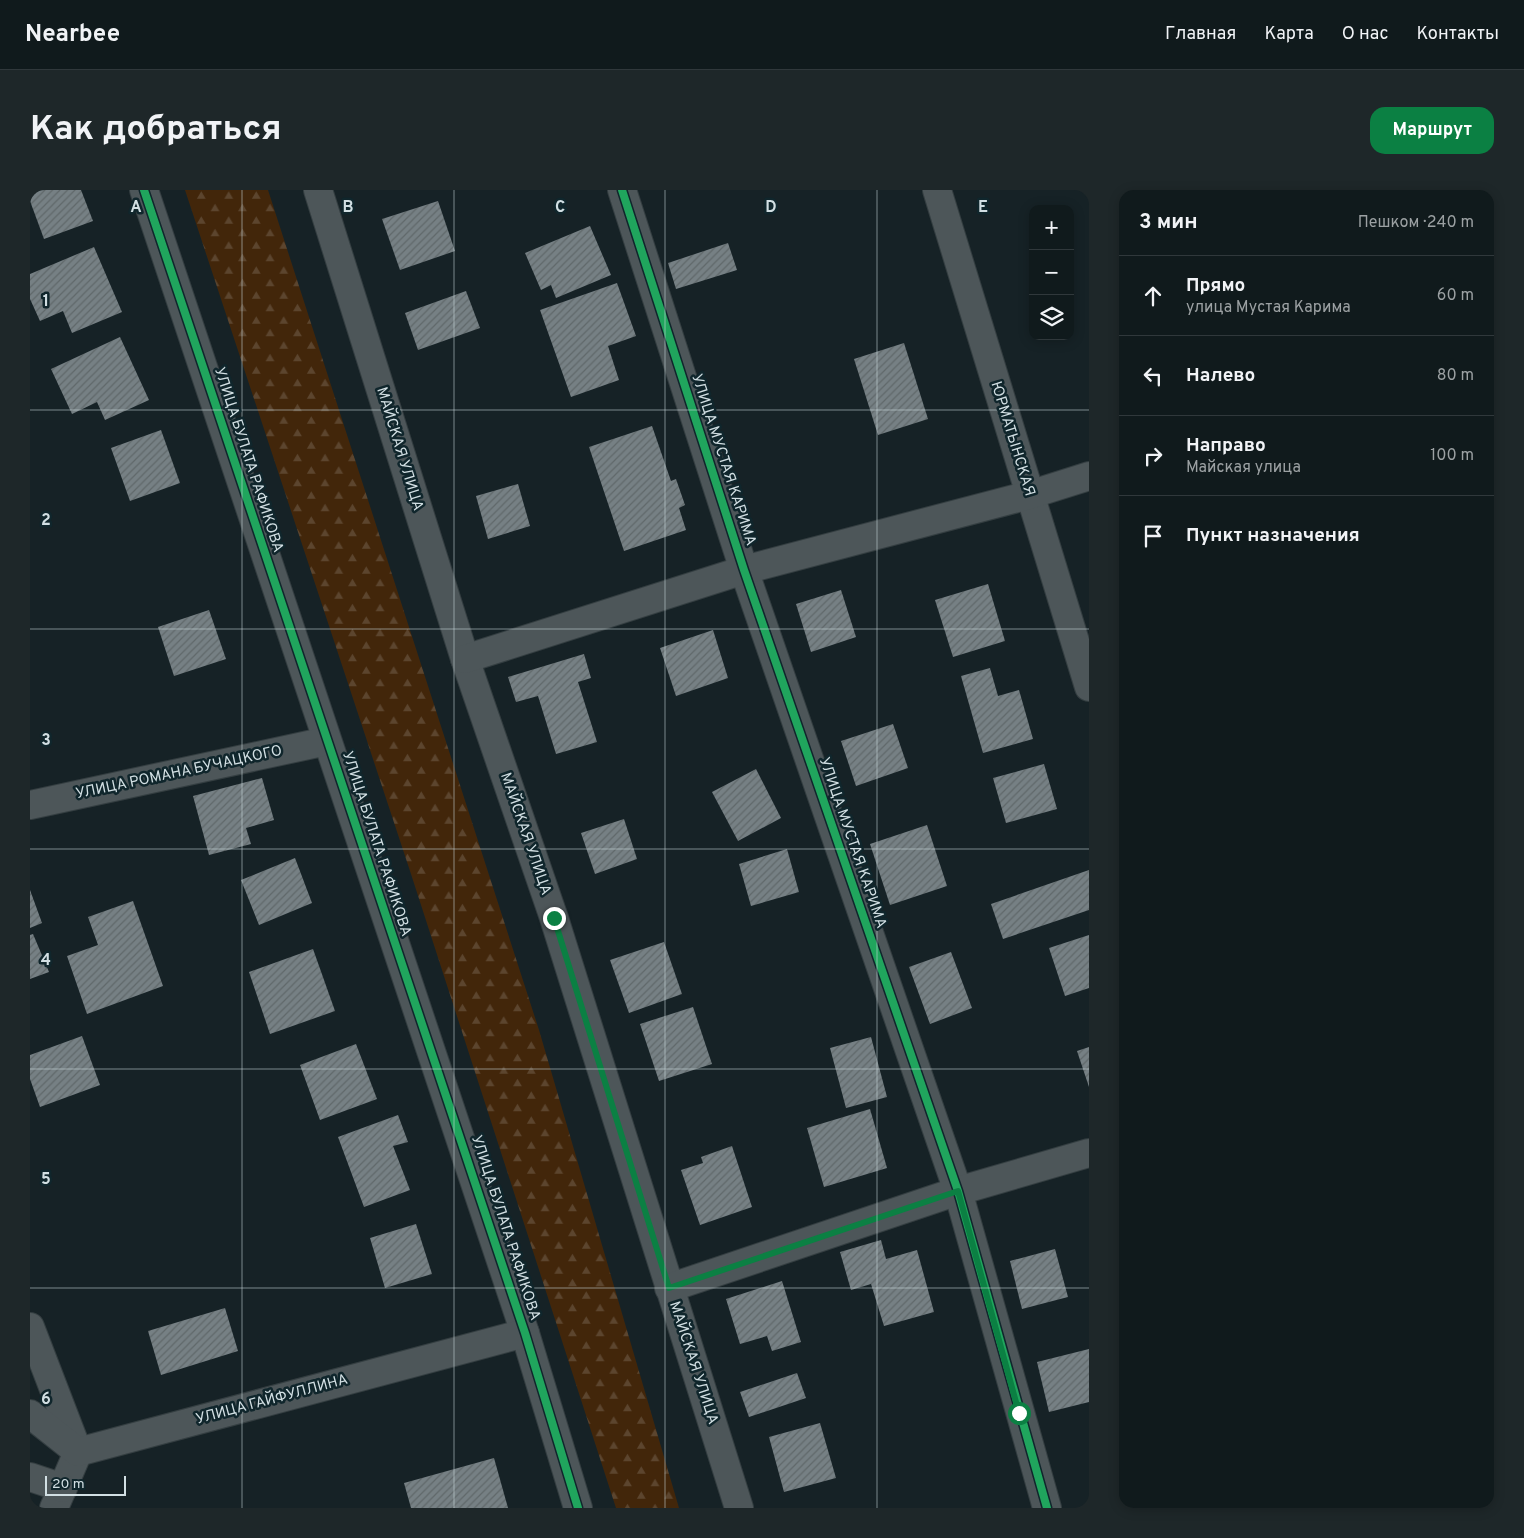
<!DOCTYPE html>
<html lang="ru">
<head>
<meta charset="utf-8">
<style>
	:root { --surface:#101a1c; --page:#1e2729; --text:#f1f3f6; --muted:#9ca1a3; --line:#30383b; --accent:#0b8043 }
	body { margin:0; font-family:Overpass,sans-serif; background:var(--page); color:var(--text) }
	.controls { position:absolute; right:15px; top:15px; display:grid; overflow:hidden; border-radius:10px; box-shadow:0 2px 12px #0003 }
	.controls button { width:45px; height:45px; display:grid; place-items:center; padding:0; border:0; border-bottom:1px solid var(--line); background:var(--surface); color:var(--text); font:25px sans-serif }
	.scale { position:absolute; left:15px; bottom:12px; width:81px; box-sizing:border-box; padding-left:5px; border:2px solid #d2dfe3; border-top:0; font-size:14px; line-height:18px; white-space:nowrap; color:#d2dfe3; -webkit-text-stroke:4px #10262c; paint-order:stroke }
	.stop { position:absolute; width:15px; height:15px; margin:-11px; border:4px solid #0b8043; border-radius:50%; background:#fff }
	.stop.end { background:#0b8043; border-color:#fff; box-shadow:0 1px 5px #0008 }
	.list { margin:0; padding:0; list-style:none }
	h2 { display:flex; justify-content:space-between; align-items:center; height:65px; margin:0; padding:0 20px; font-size:21px }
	h2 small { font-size:16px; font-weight:400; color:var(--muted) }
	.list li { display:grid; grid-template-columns:32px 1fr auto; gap:15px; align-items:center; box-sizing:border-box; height:80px; padding:0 20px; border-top:1px solid var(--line) }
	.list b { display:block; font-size:19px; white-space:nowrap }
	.list p { margin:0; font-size:16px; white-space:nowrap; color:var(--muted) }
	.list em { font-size:16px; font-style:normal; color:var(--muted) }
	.icon { flex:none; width:28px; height:28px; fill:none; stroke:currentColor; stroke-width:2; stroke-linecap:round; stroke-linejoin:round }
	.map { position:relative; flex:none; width:1059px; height:1318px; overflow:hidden; border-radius:15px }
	header { display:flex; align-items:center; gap:30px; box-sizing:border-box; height:70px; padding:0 25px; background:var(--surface); border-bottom:1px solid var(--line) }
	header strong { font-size:24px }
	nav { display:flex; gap:28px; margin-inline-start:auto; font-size:18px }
	.intro { display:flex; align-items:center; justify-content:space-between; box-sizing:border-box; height:120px; padding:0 30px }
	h1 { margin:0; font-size:35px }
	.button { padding:12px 22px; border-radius:15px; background:var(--accent); color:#fff; font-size:18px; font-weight:700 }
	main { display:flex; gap:30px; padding:0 30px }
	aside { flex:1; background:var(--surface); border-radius:15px; box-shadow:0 2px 12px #0003 }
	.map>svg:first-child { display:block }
</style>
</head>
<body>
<header>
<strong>Nearbee</strong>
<nav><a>Главная</a><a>Карта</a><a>О нас</a><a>Контакты</a></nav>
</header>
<div class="intro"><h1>Как добраться</h1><a class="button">Маршрут</a></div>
<main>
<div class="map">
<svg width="1059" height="1318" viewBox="0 0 1059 1318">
	<defs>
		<pattern id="forest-firs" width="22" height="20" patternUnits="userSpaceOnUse" patternTransform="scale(1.25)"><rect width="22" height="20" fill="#42260a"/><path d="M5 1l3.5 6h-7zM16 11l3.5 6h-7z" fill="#5c452e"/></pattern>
		<pattern id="building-hatch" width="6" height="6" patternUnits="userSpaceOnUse" patternTransform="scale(1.25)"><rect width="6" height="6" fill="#768084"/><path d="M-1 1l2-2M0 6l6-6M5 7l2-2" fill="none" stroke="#60686a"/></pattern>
	</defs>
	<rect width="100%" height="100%" fill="#162226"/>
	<!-- forest -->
	<path fill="url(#forest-firs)" d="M 155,0 L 238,0 L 509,840 L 649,1318 L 586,1318 L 381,684 Z"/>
	<!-- building -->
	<g fill="url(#building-hatch)">
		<path d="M 0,0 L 51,0 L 63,31 L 14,49 L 0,11 Z"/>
		<path d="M 408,11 L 425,61 L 370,80 L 352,29 Z"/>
		<path d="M 560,36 L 581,85 L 526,108 L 521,95 L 511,100 L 495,63 Z"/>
		<path d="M 698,53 L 707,80 L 646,99 L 638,73 Z"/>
		<path d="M 64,57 L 92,122 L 42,143 L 33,121 L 10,131 L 0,109 L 0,84 Z"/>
		<path d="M 587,93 L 606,146 L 578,156 L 589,190 L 541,207 L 510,120 Z"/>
		<path d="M 436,101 L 450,138 L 388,160 L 375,123 Z"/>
		<path d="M 90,147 L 119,210 L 75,230 L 67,212 L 42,224 L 21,179 Z"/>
		<path d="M 874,153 L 898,229 L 848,245 L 824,169 Z"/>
		<path d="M 622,236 L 641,291 L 646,289 L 655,315 L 649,318 L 656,340 L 594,361 L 559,257 Z"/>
		<path d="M 131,240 L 150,293 L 100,311 L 81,258 Z"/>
		<path d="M 488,294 L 500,336 L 458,349 L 446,306 Z"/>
		<path d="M 958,394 L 975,451 L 923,467 L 905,410 Z"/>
		<path d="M 811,400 L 826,447 L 781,462 L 766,414 Z"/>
		<path d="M 179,420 L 196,469 L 144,486 L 128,437 Z"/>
		<path d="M 683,440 L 698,488 L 646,506 L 630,458 Z"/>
		<path d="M 554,464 L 561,488 L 548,492 L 567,552 L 526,564 L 508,506 L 486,512 L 478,487 Z"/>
		<path d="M 960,478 L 968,506 L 989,500 L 1003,549 L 953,563 L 931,486 Z"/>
		<path d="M 863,534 L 878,578 L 826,596 L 811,551 Z"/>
		<path d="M 1014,574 L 1027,619 L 976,633 L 963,588 Z"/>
		<path d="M 726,579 L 751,628 L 708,651 L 682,602 Z"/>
		<path d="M 232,588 L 244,630 L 216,638 L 221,654 L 179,665 L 163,606 Z"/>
		<path d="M 594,629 L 607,669 L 565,684 L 551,643 Z"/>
		<path d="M 897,635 L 917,696 L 860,715 L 840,654 Z"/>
		<path d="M 757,659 L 769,702 L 721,716 L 709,674 Z"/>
		<path d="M 265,668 L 282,713 L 229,735 L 211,690 Z"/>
		<path d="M 1059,680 L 1059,720 L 973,749 L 961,714 Z"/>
		<path d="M 0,700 L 12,733 L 0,738 Z"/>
		<path d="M 103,711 L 133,796 L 57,824 L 37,766 L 68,755 L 58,727 Z"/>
		<path d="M 3,744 L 19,782 L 0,789 L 0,745 Z"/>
		<path d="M 1059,745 L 1059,798 L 1035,806 L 1019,758 Z"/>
		<path d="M 634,752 L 652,804 L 599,823 L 580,770 Z"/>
		<path d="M 283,759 L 305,821 L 240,844 L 219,782 Z"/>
		<path d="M 921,762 L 942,818 L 900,834 L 879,777 Z"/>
		<path d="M 663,817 L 682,874 L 629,891 L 610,834 Z"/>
		<path d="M 52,846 L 70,895 L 10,917 L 0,889 L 0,865 Z"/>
		<path d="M 841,847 L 857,907 L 816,918 L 800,858 Z"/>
		<path d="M 326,854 L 347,909 L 290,930 L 270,875 Z"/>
		<path d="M 1059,857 L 1059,897 L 1047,861 Z"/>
		<path d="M 840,919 L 857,978 L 794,997 L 777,938 Z"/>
		<path d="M 368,925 L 378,952 L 363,956 L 380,1000 L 334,1017 L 308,947 Z"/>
		<path d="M 702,956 L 722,1017 L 670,1035 L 651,980 L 673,973 L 671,967 Z"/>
		<path d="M 386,1034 L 402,1084 L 355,1098 L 340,1048 Z"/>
		<path d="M 851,1050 L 856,1069 L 887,1060 L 904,1122 L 854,1136 L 841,1094 L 821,1100 L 810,1062 Z"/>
		<path d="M 1025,1059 L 1038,1107 L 992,1119 L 980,1071 Z"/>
		<path d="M 752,1091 L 771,1152 L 742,1161 L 737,1146 L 710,1154 L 696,1109 Z"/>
		<path d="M 195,1118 L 208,1161 L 131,1185 L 118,1141 Z"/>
		<path d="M 1059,1159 L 1059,1212 L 1019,1222 L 1007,1172 Z"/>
		<path d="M 767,1183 L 776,1208 L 719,1227 L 710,1202 Z"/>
		<path d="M 790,1233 L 806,1288 L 754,1302 L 739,1247 Z"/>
		<path d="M 464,1268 L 478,1318 L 381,1318 L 374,1293 Z"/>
	</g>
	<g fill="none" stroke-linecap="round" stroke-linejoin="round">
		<defs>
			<g id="minor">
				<path d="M 114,0 L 495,1143 L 548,1318"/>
				<path d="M 288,0 L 435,469 L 524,728 L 709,1318"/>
				<path d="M 592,0 L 714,380 L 928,1001 L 1017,1318"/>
				<path d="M 907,0 L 1059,497"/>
				<path d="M 435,469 L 714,380 L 999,305 L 1059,286"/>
				<path d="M 0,615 L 297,551"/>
				<path d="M 639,1098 L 928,1001 L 1059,963"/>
				<path d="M 0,1137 L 48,1262 L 24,1318"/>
				<path d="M 0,1224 L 48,1262 L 495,1143"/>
				<path d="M 0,1287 L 33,1298"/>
			</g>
		</defs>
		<!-- minor casing -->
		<use href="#minor" stroke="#343e41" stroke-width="30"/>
		<!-- minor -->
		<use href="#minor" stroke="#4d5659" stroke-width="28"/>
		<defs>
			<g id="cycleway">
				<path d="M 114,0 L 495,1143 L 548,1318"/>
				<path d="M 592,0 L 714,380 L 928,1001 L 1017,1318"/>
			</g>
		</defs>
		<!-- cycleway casing -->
		<use href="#cycleway" stroke="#10262c" stroke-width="11"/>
		<!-- cycleway -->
		<use href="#cycleway" stroke="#20a55d" stroke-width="8"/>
	</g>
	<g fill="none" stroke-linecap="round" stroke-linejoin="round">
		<!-- route -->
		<path stroke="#0b8043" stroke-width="6" d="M 524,728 L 639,1098 L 928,1001 L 989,1223"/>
	</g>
	<!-- grid -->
	<path fill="none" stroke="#d2dfe3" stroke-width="1" stroke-opacity="0.55" d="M 212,0 L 212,1318M 424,0 L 424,1318M 635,0 L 635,1318M 847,0 L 847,1318M 0,220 L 1059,220M 0,439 L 1059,439M 0,659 L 1059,659M 0,879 L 1059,879M 0,1098 L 1059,1098"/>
	<g text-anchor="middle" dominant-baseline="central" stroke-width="5" stroke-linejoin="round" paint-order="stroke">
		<!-- street labels -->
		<g font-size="15" fill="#d2dfe3" stroke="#10262c">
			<text transform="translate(982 249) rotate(73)">ЮРМАТЫНСКАЯ</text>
			<text transform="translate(369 259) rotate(73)">МАЙСКАЯ УЛИЦА</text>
			<text transform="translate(218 270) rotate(72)">УЛИЦА БУЛАТА РАФИКОВА</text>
			<text transform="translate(693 270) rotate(72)">УЛИЦА МУСТАЯ КАРИМА</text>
			<text transform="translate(149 583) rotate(-12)">УЛИЦА РОМАНА БУЧАЦКОГО</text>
			<text transform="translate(495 644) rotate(71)">МАЙСКАЯ УЛИЦА</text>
			<text transform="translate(822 653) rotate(71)">УЛИЦА МУСТАЯ КАРИМА</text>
			<text transform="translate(346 654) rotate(72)">УЛИЦА БУЛАТА РАФИКОВА</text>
			<text transform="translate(475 1038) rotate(72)">УЛИЦА БУЛАТА РАФИКОВА</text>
			<text transform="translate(663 1173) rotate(72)">МАЙСКАЯ УЛИЦА</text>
			<text transform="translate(242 1210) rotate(-15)">УЛИЦА ГАЙФУЛЛИНА</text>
		</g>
	</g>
	<g font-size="16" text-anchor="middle" font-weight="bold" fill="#d2dfe3" stroke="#10262c" stroke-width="5" stroke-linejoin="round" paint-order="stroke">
		<text x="106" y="22">A</text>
		<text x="318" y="22">B</text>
		<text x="530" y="22">C</text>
		<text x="741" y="22">D</text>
		<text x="953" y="22">E</text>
		<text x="16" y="116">1</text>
		<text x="16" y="335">2</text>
		<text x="16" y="555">3</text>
		<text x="16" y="775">4</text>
		<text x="16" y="994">5</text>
		<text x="16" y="1214">6</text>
	</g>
</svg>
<div class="controls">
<button>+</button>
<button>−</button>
<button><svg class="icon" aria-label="layers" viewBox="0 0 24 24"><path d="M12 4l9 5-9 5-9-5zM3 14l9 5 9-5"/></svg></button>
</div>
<div class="scale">20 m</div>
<div class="stop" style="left:989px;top:1223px"></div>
<div class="stop end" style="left:524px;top:728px"></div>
</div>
<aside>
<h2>3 мин<small>Пешком · 240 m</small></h2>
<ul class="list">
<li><svg class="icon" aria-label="ahead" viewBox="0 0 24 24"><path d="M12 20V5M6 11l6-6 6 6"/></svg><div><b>Прямо</b><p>улица Мустая Карима</p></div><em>60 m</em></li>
<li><svg class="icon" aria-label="left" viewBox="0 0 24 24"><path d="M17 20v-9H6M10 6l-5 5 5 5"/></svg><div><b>Налево</b></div><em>80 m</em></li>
<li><svg class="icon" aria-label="right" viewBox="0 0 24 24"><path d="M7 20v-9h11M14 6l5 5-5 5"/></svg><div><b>Направо</b><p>Майская улица</p></div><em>100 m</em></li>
<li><svg class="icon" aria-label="arrive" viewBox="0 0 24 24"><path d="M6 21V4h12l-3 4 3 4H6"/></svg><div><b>Пункт назначения</b></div></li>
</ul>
</aside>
</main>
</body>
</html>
